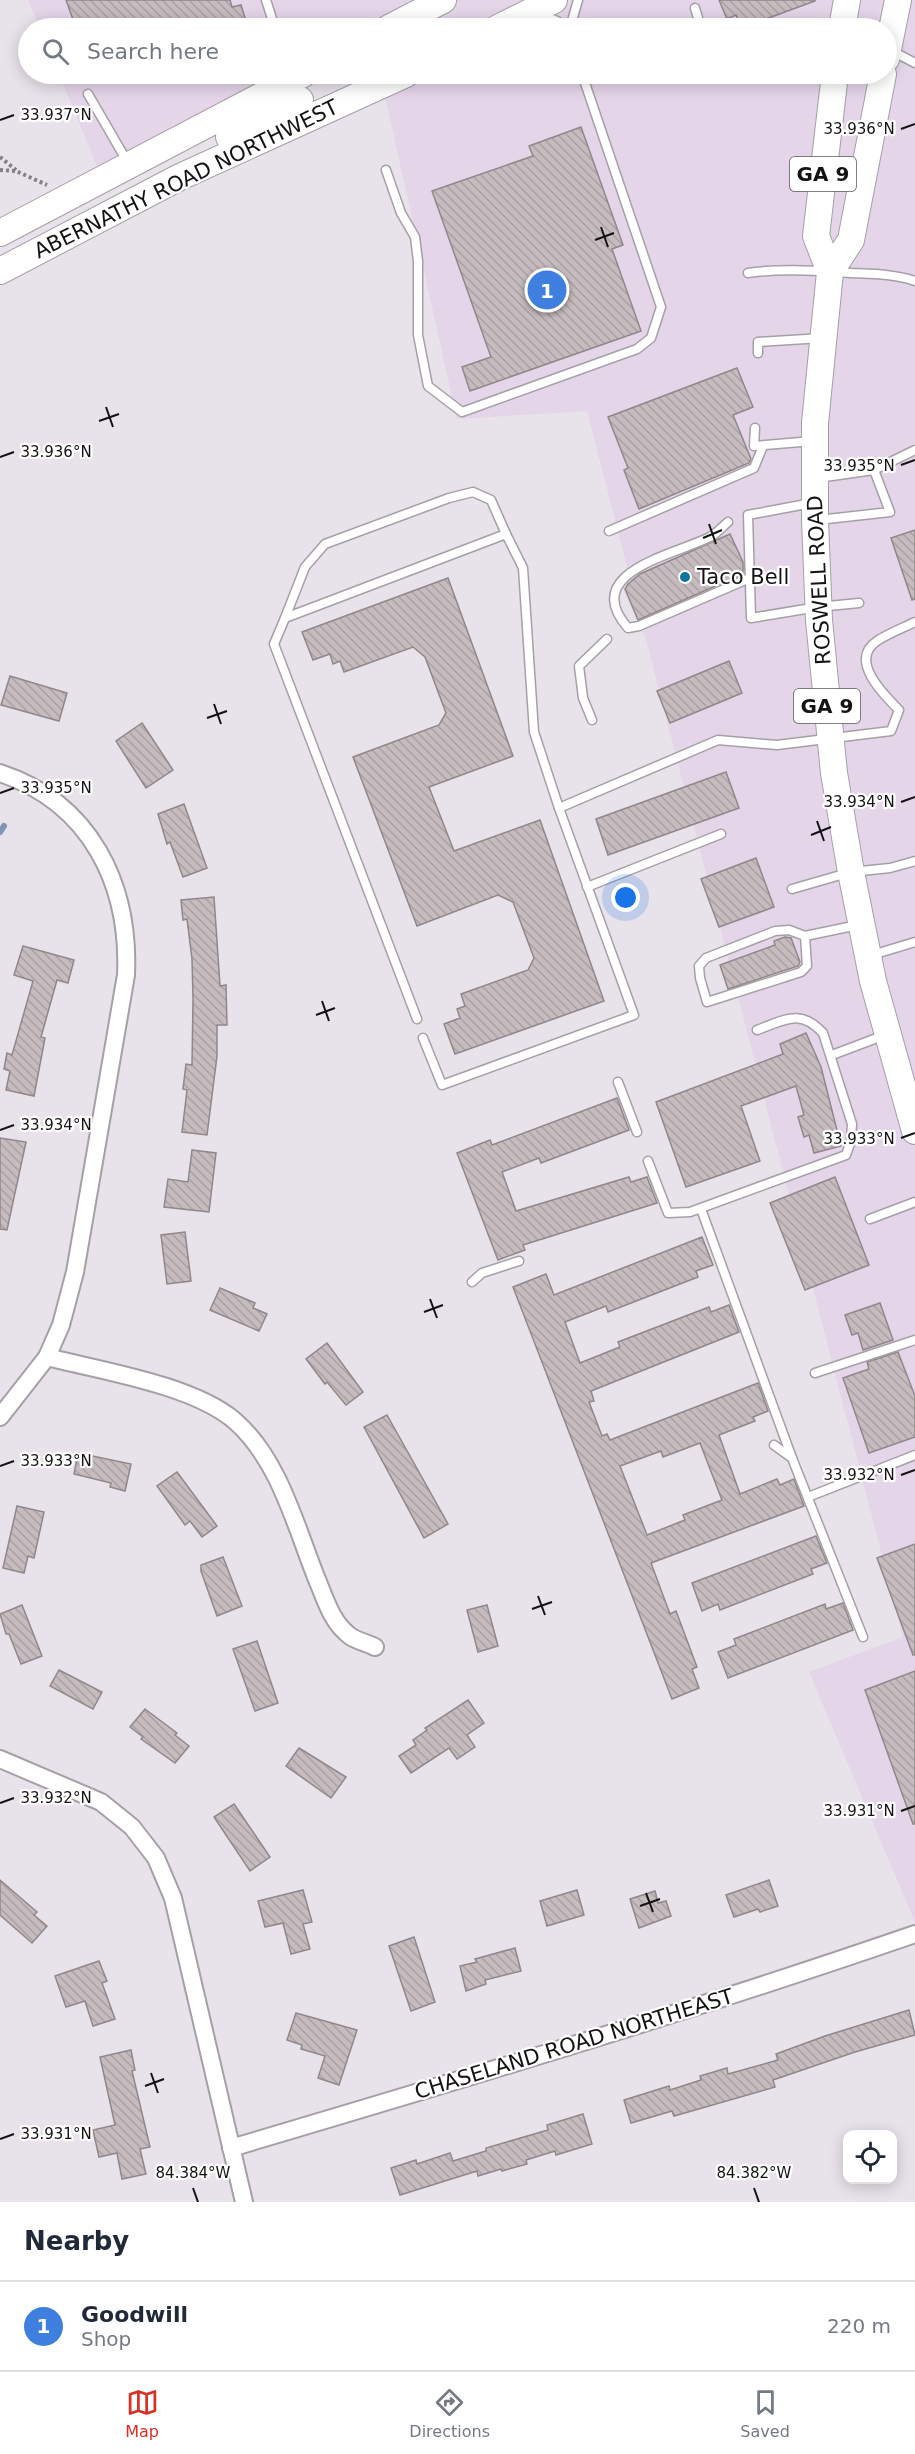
<!DOCTYPE html>
<html lang="en">
<head>
<meta charset="utf-8">
<style>
	:root { --surface:#fff; --page:#f6f6f7; --text:#1f2937; --muted:#747a83; --line:#e0e1e3; --accent:#d93025 }
	body { margin:0; font-family:"DejaVu Sans",sans-serif; background:var(--page); color:var(--text) }
	.controls { position:absolute; right:18px; bottom:18px; display:grid; overflow:hidden; border-radius:12px; box-shadow:0 3px 15px #0003 }
	.controls button { width:54px; height:54px; display:grid; place-items:center; padding:0; border:0; border-bottom:2px solid var(--line); background:var(--surface); color:var(--text); font:30px sans-serif }
	.you { position:absolute; left:626px; top:898px; width:21px; height:21px; margin:-15px; border:4px solid #fff; border-radius:50%; background:#1a73e8; box-shadow:0 0 0 9px #1a73e833 }
	.badge { display:grid; place-items:center; width:39px; height:39px; border-radius:50%; background:var(--accent); color:#fff; font-size:20px; font-weight:700 }
	.pin { position:absolute; translate:-50% -50%; border:3px solid #fff; box-shadow:0 2px 6px #0006 }
	.list { margin:0; padding:0; list-style:none }
	h2 { display:flex; justify-content:space-between; align-items:center; height:78px; margin:0; padding:0 24px; font-size:26px }
	h2 small { font-size:20px; font-weight:400; color:var(--muted) }
	.list li { display:grid; grid-template-columns:39px 1fr auto; gap:18px; align-items:center; box-sizing:border-box; height:90px; padding:0 24px; border-top:2px solid var(--line) }
	.list b { display:block; font-size:22px; white-space:nowrap }
	.list p { margin:0; font-size:20px; white-space:nowrap; color:var(--muted) }
	.list em { font-size:20px; font-style:normal; color:var(--muted) }
	.icon { flex:none; width:33px; height:33px; fill:none; stroke:currentColor; stroke-width:2; stroke-linecap:round; stroke-linejoin:round }
	.map { position:relative; flex:none; width:915px; height:2202px; overflow:hidden }
	.search { position:absolute; background:var(--surface); box-shadow:0 3px 15px #0003; left:18px; right:18px; top:18px; height:66px; display:flex; align-items:center; gap:15px; box-sizing:border-box; padding:0 21px; border-radius:33px; color:var(--muted); font-size:22px }
	.sheet { height:168px; background:var(--surface) }
	nav { display:flex; justify-content:space-around; align-items:center; box-sizing:border-box; height:84px; border-top:2px solid var(--line); background:var(--surface); font-size:16px; color:var(--muted) }
	nav a { display:grid; justify-items:center; gap:3px }
	nav .on { color:var(--accent) }
	.map>svg:first-child { display:block }
</style>
</head>
<body>
<div class="map">
<svg width="915" height="2202" viewBox="0 0 915 2202">
	<defs>
		<pattern id="building-back-hatch" width="6" height="6" patternUnits="userSpaceOnUse" patternTransform="scale(1.5)"><rect width="6" height="6" fill="#c6bcbf"/><path d="M-1 5l2 2M0 0l6 6M5-1l2 2" fill="none" stroke="#a9a1a3"/></pattern>
	</defs>
	<rect width="100%" height="100%" fill="#e8e2ea"/>
	<!-- commercial -->
	<g fill="#e4d5e8">
		<path d="M 28,0 L 915,0 L 915,1922 L 809,1672 L 903,1637 L 587,411 L 457,419 L 380,74 L 886,74 L 886,28 L 40,28 Z"/>
		<path d="M 59,74 L 330,74 L 106,188 Z"/>
	</g>
	<g fill="none" stroke-linecap="round" stroke-linejoin="round">
		<!-- stream -->
		<path stroke="#8294b5" stroke-width="6" d="M 0,832 L 4,826"/>
	</g>
	<!-- building -->
	<g fill="url(#building-back-hatch)" stroke="#90878a" stroke-width="1.5" fill-rule="evenodd">
		<path d="M 66,0 L 230,0 L 232,7 L 241,5 L 248,28 L 76,28 Z"/>
		<path d="M 719,0 L 815,0 L 815,1 L 741,28 L 736,15 L 727,19 Z"/>
		<path d="M 581,127 L 623,245 L 612,249 L 641,331 L 470,391 L 462,367 L 491,357 L 432,191 L 533,156 L 529,146 Z"/>
		<path d="M 737,368 L 753,407 L 733,415 L 751,459 L 749,463 L 639,509 L 624,470 L 628,468 L 608,417 Z"/>
		<path d="M 915,530 L 915,599 L 912,600 L 891,538 Z"/>
		<path d="M 730,534 L 743,562 L 743,574 L 638,620 L 625,589 L 628,584 L 640,574 Z"/>
		<path d="M 448,578 L 513,756 L 429,787 L 454,851 L 540,820 L 604,1001 L 455,1054 L 444,1024 L 460,1018 L 457,1009 L 465,1006 L 461,994 L 528,970 L 534,958 L 513,902 L 498,895 L 417,926 L 353,757 L 439,725 L 446,713 L 425,657 L 413,647 L 344,672 L 340,661 L 333,664 L 330,654 L 313,660 L 302,632 Z"/>
		<path d="M 729,661 L 742,693 L 670,723 L 657,691 Z"/>
		<path d="M 10,676 L 67,693 L 59,721 L 1,705 Z"/>
		<path d="M 142,723 L 173,770 L 146,788 L 116,741 Z"/>
		<path d="M 726,772 L 739,808 L 608,855 L 596,819 Z"/>
		<path d="M 184,804 L 207,868 L 183,877 L 170,842 L 167,844 L 158,814 Z"/>
		<path d="M 756,858 L 774,907 L 719,927 L 701,879 Z"/>
		<path d="M 214,897 L 220,986 L 226,985 L 227,1025 L 217,1025 L 217,1056 L 207,1135 L 182,1132 L 187,1090 L 183,1089 L 186,1064 L 192,1065 L 193,999 L 192,959 L 187,919 L 183,920 L 181,900 Z"/>
		<path d="M 785,937 L 791,938 L 800,962 L 798,966 L 728,989 L 720,965 L 775,945 L 774,941 Z"/>
		<path d="M 23,946 L 74,960 L 68,983 L 57,980 L 41,1037 L 45,1038 L 34,1096 L 6,1090 L 10,1071 L 4,1069 L 7,1053 L 12,1055 L 33,981 L 14,975 Z"/>
		<path d="M 806,1033 L 821,1067 L 841,1146 L 814,1153 L 809,1135 L 804,1137 L 798,1117 L 804,1115 L 796,1086 L 741,1106 L 760,1161 L 686,1187 L 656,1102 L 783,1054 L 780,1044 Z"/>
		<path d="M 617,1098 L 629,1130 L 541,1163 L 539,1158 L 502,1172 L 516,1211 L 629,1177 L 631,1182 L 647,1177 L 657,1203 L 523,1245 L 525,1250 L 498,1260 L 457,1153 L 490,1140 L 492,1145 Z"/>
		<path d="M 0,1138 L 26,1142 L 7,1230 L 0,1229 Z"/>
		<path d="M 192,1150 L 216,1153 L 209,1212 L 164,1207 L 168,1179 L 188,1182 Z"/>
		<path d="M 835,1177 L 869,1265 L 805,1290 L 770,1203 Z"/>
		<path d="M 185,1232 L 191,1281 L 167,1284 L 161,1235 Z"/>
		<path d="M 702,1237 L 713,1265 L 696,1271 L 698,1277 L 608,1312 L 606,1306 L 565,1322 L 580,1363 L 620,1347 L 618,1342 L 709,1307 L 711,1312 L 729,1305 L 739,1332 L 591,1391 L 594,1401 L 589,1402 L 602,1436 L 607,1434 L 610,1440 L 758,1383 L 768,1411 L 753,1417 L 755,1421 L 719,1435 L 740,1494 L 777,1479 L 780,1485 L 794,1479 L 804,1506 L 651,1563 L 670,1614 L 676,1611 L 697,1667 L 692,1669 L 699,1688 L 672,1699 L 513,1287 L 546,1274 L 554,1295 ZM 700,1443 L 722,1500 L 683,1515 L 685,1520 L 647,1535 L 620,1466 L 661,1451 L 663,1457 Z"/>
		<path d="M 220,1288 L 255,1303 L 253,1308 L 267,1314 L 259,1331 L 210,1310 Z"/>
		<path d="M 880,1303 L 893,1340 L 863,1350 L 858,1333 L 852,1335 L 845,1315 Z"/>
		<path d="M 327,1343 L 363,1392 L 346,1405 L 327,1382 L 325,1384 L 306,1359 Z"/>
		<path d="M 898,1352 L 915,1396 L 915,1437 L 869,1453 L 843,1378 L 869,1369 L 867,1362 Z"/>
		<path d="M 387,1415 L 448,1524 L 424,1538 L 364,1427 Z"/>
		<path d="M 78,1453 L 131,1464 L 125,1491 L 110,1487 L 111,1483 L 74,1474 Z"/>
		<path d="M 177,1472 L 217,1526 L 202,1537 L 190,1521 L 185,1525 L 157,1486 Z"/>
		<path d="M 17,1506 L 44,1512 L 34,1558 L 28,1556 L 24,1573 L 3,1568 Z"/>
		<path d="M 816,1536 L 827,1563 L 811,1569 L 813,1574 L 720,1610 L 718,1604 L 702,1611 L 692,1583 Z"/>
		<path d="M 915,1544 L 915,1655 L 913,1655 L 877,1558 Z"/>
		<path d="M 223,1557 L 242,1606 L 217,1616 L 201,1571 L 201,1565 Z"/>
		<path d="M 843,1603 L 853,1630 L 728,1678 L 718,1652 L 736,1645 L 734,1639 L 825,1604 L 826,1609 Z"/>
		<path d="M 22,1605 L 42,1656 L 21,1664 L 9,1634 L 6,1634 L 0,1614 Z"/>
		<path d="M 487,1605 L 498,1646 L 478,1652 L 467,1610 Z"/>
		<path d="M 257,1641 L 278,1703 L 255,1711 L 233,1649 Z"/>
		<path d="M 59,1670 L 102,1692 L 93,1709 L 50,1686 Z"/>
		<path d="M 915,1671 L 915,1824 L 913,1824 L 865,1690 Z"/>
		<path d="M 468,1700 L 484,1723 L 467,1735 L 475,1747 L 457,1759 L 449,1748 L 411,1773 L 399,1756 L 416,1745 L 413,1740 L 427,1730 L 425,1728 Z"/>
		<path d="M 145,1709 L 177,1733 L 175,1735 L 189,1746 L 175,1763 L 141,1739 L 143,1737 L 130,1727 Z"/>
		<path d="M 299,1748 L 346,1777 L 331,1798 L 286,1766 Z"/>
		<path d="M 234,1804 L 270,1857 L 250,1871 L 214,1817 Z"/>
		<path d="M 0,1880 L 37,1912 L 34,1915 L 47,1926 L 32,1943 L 0,1915 Z"/>
		<path d="M 769,1880 L 778,1906 L 760,1912 L 758,1909 L 734,1917 L 726,1895 Z"/>
		<path d="M 303,1890 L 312,1922 L 303,1924 L 310,1949 L 291,1954 L 283,1923 L 265,1927 L 258,1901 Z"/>
		<path d="M 577,1890 L 584,1915 L 547,1926 L 540,1901 Z"/>
		<path d="M 655,1891 L 658,1903 L 666,1901 L 671,1916 L 639,1928 L 630,1899 Z"/>
		<path d="M 414,1937 L 435,2002 L 411,2011 L 389,1946 Z"/>
		<path d="M 515,1948 L 521,1971 L 485,1980 L 486,1984 L 466,1991 L 460,1966 L 477,1962 L 475,1959 Z"/>
		<path d="M 99,1961 L 107,1981 L 102,1983 L 115,2019 L 93,2026 L 85,2001 L 66,2007 L 55,1976 Z"/>
		<path d="M 909,2010 L 915,2035 L 855,2052 L 773,2080 L 775,2087 L 674,2116 L 672,2111 L 631,2123 L 624,2100 L 669,2086 L 670,2090 L 701,2080 L 700,2076 L 727,2068 L 728,2074 L 778,2060 L 776,2054 L 825,2036 Z"/>
		<path d="M 296,2013 L 357,2030 L 339,2085 L 318,2078 L 325,2056 L 301,2049 L 302,2045 L 287,2040 Z"/>
		<path d="M 131,2050 L 135,2070 L 132,2071 L 150,2147 L 140,2149 L 146,2174 L 122,2179 L 117,2153 L 99,2157 L 93,2130 L 115,2125 L 100,2057 Z"/>
		<path d="M 583,2114 L 592,2144 L 556,2155 L 555,2151 L 526,2160 L 527,2164 L 502,2171 L 501,2169 L 478,2176 L 477,2171 L 400,2195 L 391,2168 L 416,2160 L 417,2164 L 450,2153 L 453,2161 L 486,2151 L 486,2148 L 548,2130 L 547,2125 Z"/>
	</g>
	<g fill="none" stroke-linecap="round" stroke-linejoin="round">
		<defs>
			<g id="lane">
				<path d="M 266,0 L 275,28"/>
				<path d="M 695,8 L 701,28"/>
				<path d="M 540,14 L 557,21 L 565,28"/>
				<path d="M 570,28 L 578,0"/>
				<path d="M 892,51 L 915,63"/>
				<path d="M 88,94 L 128,163"/>
				<path d="M 386,170 L 401,213 L 415,237 L 418,261 L 418,335 L 428,386 L 462,412 L 637,349 L 651,338 L 661,307 L 582,74"/>
				<path d="M 748,273 C 782,268 817,271 851,273 C 873,274 894,274 915,281"/>
				<path d="M 758,353 L 758,342 L 822,338"/>
				<path d="M 755,428 L 754,446 L 813,441"/>
				<path d="M 818,478 L 874,470 L 915,450"/>
				<path d="M 812,503 L 748,515 L 751,618 L 818,607 L 859,603"/>
				<path d="M 818,520 L 890,512 L 874,470"/>
				<path d="M 728,522 C 722,527 717,533 710,537 C 674,555 579,572 628,628 L 639,626 L 750,578"/>
				<path d="M 609,531 L 754,468 L 763,446"/>
				<path d="M 285,618 L 305,567 L 325,544 L 449,498 L 473,492 L 491,500 L 506,534"/>
				<path d="M 592,720 L 583,698 L 579,666 L 607,639"/>
				<path d="M 587,887 L 721,834"/>
				<path d="M 792,889 L 851,872 L 890,868 L 915,861"/>
				<path d="M 805,936 L 807,966 L 801,972 L 707,1002 L 700,978 L 699,966 L 706,958 L 775,931 L 789,930 L 805,936 L 858,925"/>
				<path d="M 872,955 L 915,942"/>
				<path d="M 417,1019 L 274,644 L 285,618 L 506,534 L 523,568 L 534,732 L 559,808"/>
				<path d="M 423,1038 L 442,1085 L 634,1015 L 559,808 L 718,740 L 777,745 L 891,731 L 899,710 C 884,695 848,660 877,641 C 889,633 903,628 915,622"/>
				<path d="M 832,1055 L 885,1035"/>
				<path d="M 618,1082 L 637,1132"/>
				<path d="M 648,1161 L 668,1213 L 690,1212 L 846,1155 L 851,1141 L 852,1124 L 823,1033 C 800,1008 785,1020 757,1030"/>
				<path d="M 701,1209 L 792,1458"/>
				<path d="M 870,1219 L 915,1202"/>
				<path d="M 472,1282 L 482,1273 L 519,1261"/>
				<path d="M 815,1373 L 915,1340"/>
				<path d="M 774,1445 L 792,1458 L 863,1637"/>
				<path d="M 808,1497 L 915,1455"/>
			</g>
			<g id="street">
				<path d="M 0,773 C 91,803 130,885 126,975 L 75,1272 L 61,1325 L 47,1357 L 0,1417"/>
				<path d="M 47,1357 C 102,1371 193,1385 235,1421 C 279,1460 295,1524 316,1577 C 325,1598 331,1622 350,1636 C 357,1641 367,1643 375,1647"/>
				<path d="M 0,1759 L 101,1802 L 132,1827 L 156,1858 L 173,1898 L 244,2202"/>
				<path d="M 231,2148 C 460,2080 689,2012 915,1934"/>
			</g>
			<g id="primary">
				<path d="M 389,28 L 443,0"/>
				<path d="M 498,28 L 554,0"/>
				<path d="M 842,28 L 847,0"/>
				<path d="M 886,59 L 898,0"/>
				<path d="M 883,74 L 851,240 L 830,272 L 815,423 L 815,520 L 819,620 L 834,773 L 851,872 L 873,981 L 915,1131"/>
				<path d="M 229,137 L 300,100"/>
				<path d="M 0,233 L 303,74"/>
				<path d="M 0,271 L 180,177 L 406,74"/>
				<path d="M 830,272 L 816,236 L 835,74"/>
			</g>
		</defs>
		<!-- lane casing -->
		<use href="#lane" stroke="#a5a0a7" stroke-width="11"/>
		<!-- street casing -->
		<use href="#street" stroke="#a5a0a7" stroke-width="20"/>
		<!-- primary casing -->
		<use href="#primary" stroke="#a5a0a7" stroke-width="28"/>
		<!-- path -->
		<g stroke="#848085" stroke-width="4" stroke-dasharray="3 3" stroke-linecap="butt">
			<path d="M 0,157 L 16,170"/>
			<path d="M 0,170 L 16,171 L 47,185"/>
		</g>
		<!-- lane -->
		<use href="#lane" stroke="#fff" stroke-width="8"/>
		<!-- street -->
		<use href="#street" stroke="#fff" stroke-width="16"/>
		<!-- primary -->
		<use href="#primary" stroke="#fff" stroke-width="26"/>
	</g>
	<!-- ticks -->
	<path fill="none" stroke="#141215" stroke-width="2" d="M 0,120 L 14,115M 901,129 L 915,124M 601,227 L 608,247M 595,240 L 614,233M 106,407 L 113,427M 99,421 L 119,414M 0,457 L 14,452M 901,465 L 915,460M 709,524 L 716,544M 703,538 L 722,530M 214,704 L 221,724M 207,718 L 227,711M 0,793 L 14,788M 901,802 L 915,797M 817,821 L 824,841M 811,835 L 831,827M 322,1001 L 329,1021M 316,1015 L 335,1008M 0,1130 L 14,1125M 901,1138 L 915,1133M 430,1299 L 437,1318M 424,1312 L 443,1305M 0,1466 L 14,1461M 901,1475 L 915,1470M 538,1596 L 545,1615M 532,1609 L 552,1602M 0,1803 L 14,1798M 901,1811 L 915,1806M 646,1893 L 653,1912M 640,1906 L 660,1899M 151,2073 L 158,2093M 145,2086 L 164,2079M 0,2139 L 14,2134M 193,2188 L 198,2202M 754,2188 L 759,2202"/>
	<!-- markers -->
	<circle fill="#0c76a1" stroke="#fff" stroke-width="2" cx="685" cy="577" r="6"/>
	<g text-anchor="middle" dominant-baseline="central" stroke-width="4.5" stroke-linejoin="round" paint-order="stroke">
		<!-- shield labels -->
		<g fill="#fff" stroke="#5a595b" stroke-width="1.5">
			<rect x="790" y="157" width="66" height="34" rx="4.5"/>
			<rect x="794" y="689" width="66" height="34" rx="4.5"/>
		</g>
		<g font-size="20" font-weight="bold" fill="#141215">
			<text x="823" y="174">GA 9</text>
			<text x="827" y="706">GA 9</text>
		</g>
		<!-- street labels -->
		<g font-size="21" fill="#141215" stroke="#fff">
			<text transform="translate(186 179) rotate(-26)">ABERNATHY ROAD NORTHWEST</text>
			<text transform="translate(819 580) rotate(-93)">ROSWELL ROAD</text>
			<text transform="translate(574 2044) rotate(-17)">CHASELAND ROAD NORTHEAST</text>
		</g>
		<!-- poi labels -->
		<g font-size="21" fill="#141215" stroke="#fff" text-anchor="start">
			<text x="697" y="577">Taco Bell</text>
		</g>
	</g>
	<g font-size="15" text-anchor="middle" fill="#141215" stroke="#fff" stroke-width="4.5" stroke-linejoin="round" paint-order="stroke">
		<text x="56" y="120">33.937°N</text>
		<text x="859" y="134">33.936°N</text>
		<text x="56" y="457">33.936°N</text>
		<text x="859" y="471">33.935°N</text>
		<text x="56" y="793">33.935°N</text>
		<text x="859" y="807">33.934°N</text>
		<text x="56" y="1130">33.934°N</text>
		<text x="859" y="1144">33.933°N</text>
		<text x="56" y="1466">33.933°N</text>
		<text x="859" y="1480">33.932°N</text>
		<text x="56" y="1803">33.932°N</text>
		<text x="859" y="1816">33.931°N</text>
		<text x="56" y="2139">33.931°N</text>
		<text x="193" y="2178">84.384°W</text>
		<text x="754" y="2178">84.382°W</text>
	</g>
</svg>
<div class="controls">
<button><svg class="icon" aria-label="locate" viewBox="0 0 24 24"><circle cx="12" cy="12" r="6"/><path d="M12 2v4M12 18v4M2 12h4M18 12h4"/></svg></button>
</div>
<div class="you"></div>
<div class="pin badge" style="left:547px;top:290px;background:#3f7fe0">1</div>
<div class="search"><svg class="icon" aria-label="search" viewBox="0 0 24 24"><circle cx="10" cy="10" r="6"/><path d="M15 15l6 6"/></svg>Search here</div>
</div>
<section class="sheet">
<h2>Nearby<small></small></h2>
<ul class="list">
<li><span class="badge" style="background:#3f7fe0">1</span><div><b>Goodwill</b><p>Shop</p></div><em>220 m</em></li>
</ul>
</section>
<nav>
<a class="on"><svg class="icon" aria-label="map" viewBox="0 0 24 24"><path d="M3 6l6-2 6 2 6-2v14l-6 2-6-2-6 2zM9 4v14M15 6v14"/></svg>Map</a>
<a><svg class="icon" aria-label="directions" viewBox="0 0 24 24"><path d="M12 3l9 9-9 9-9-9zM9 14v-3h6M13 9l2 2-2 2"/></svg>Directions</a>
<a><svg class="icon" aria-label="saved" viewBox="0 0 24 24"><path d="M7 4h10v16l-5-4-5 4z"/></svg>Saved</a>
</nav>
</body>
</html>
